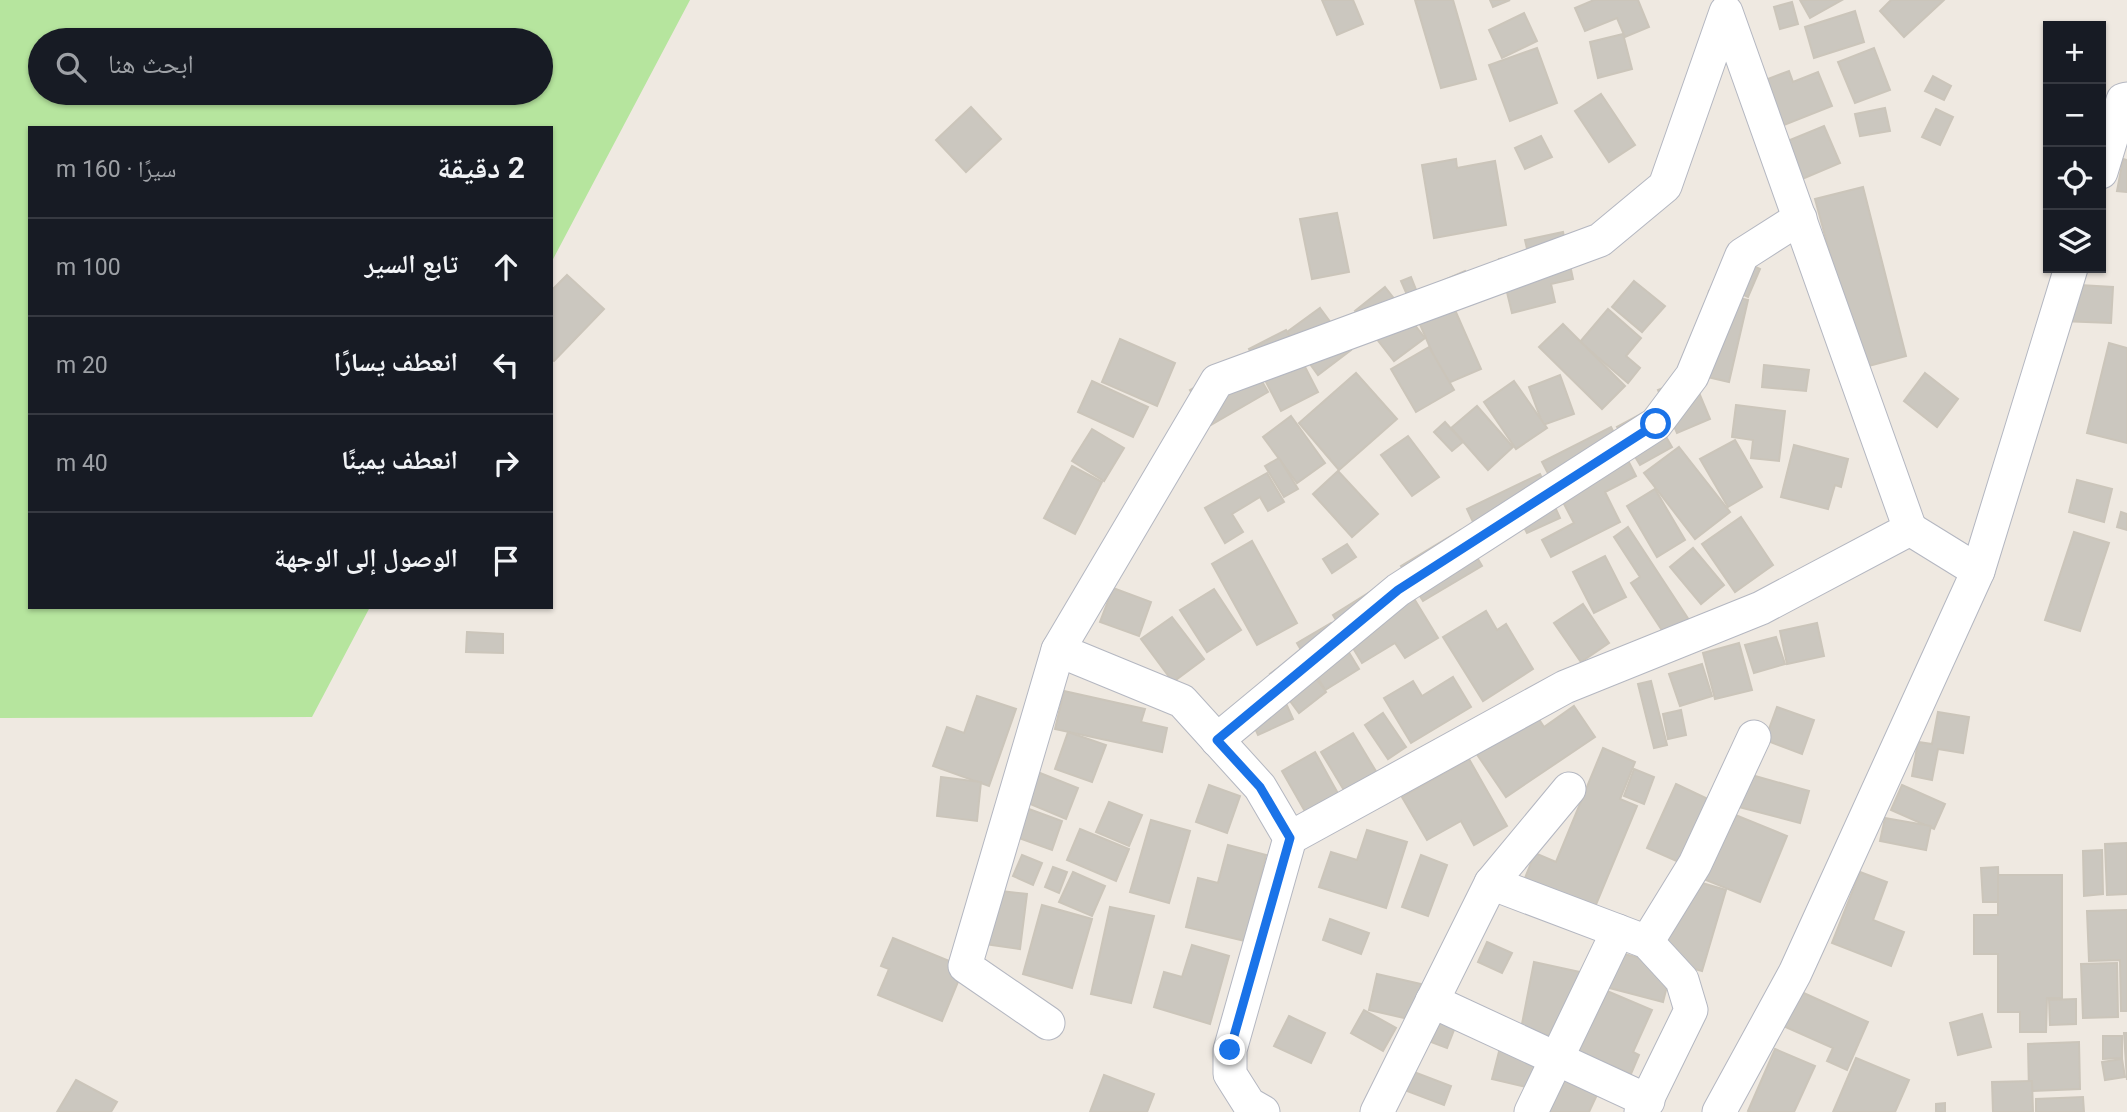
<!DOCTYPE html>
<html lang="ar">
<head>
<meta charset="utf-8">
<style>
	:root { --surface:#171b24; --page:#20242c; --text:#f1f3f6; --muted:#9ea1a6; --line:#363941 }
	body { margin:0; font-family:Roboto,"Noto Naskh Arabic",sans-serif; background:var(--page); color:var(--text); direction:rtl }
	.controls { position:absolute; right:21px; top:21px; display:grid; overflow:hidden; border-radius:0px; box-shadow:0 2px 5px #0004 }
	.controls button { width:63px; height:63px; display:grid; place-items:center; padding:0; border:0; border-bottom:2px solid var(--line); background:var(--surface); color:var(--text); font:35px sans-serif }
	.stop { position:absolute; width:21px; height:21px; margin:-16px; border:5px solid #1a73e8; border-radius:50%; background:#fff }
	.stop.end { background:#1a73e8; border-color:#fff; box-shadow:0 2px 7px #0008 }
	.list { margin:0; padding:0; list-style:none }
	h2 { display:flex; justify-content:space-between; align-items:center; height:91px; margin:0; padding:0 28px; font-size:30px }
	h2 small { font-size:23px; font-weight:400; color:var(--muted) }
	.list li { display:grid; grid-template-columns:46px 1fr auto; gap:21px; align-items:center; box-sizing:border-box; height:98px; padding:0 28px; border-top:2px solid var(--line) }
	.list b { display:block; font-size:26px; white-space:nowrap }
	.list em { font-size:23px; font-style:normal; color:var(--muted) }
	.icon { flex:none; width:38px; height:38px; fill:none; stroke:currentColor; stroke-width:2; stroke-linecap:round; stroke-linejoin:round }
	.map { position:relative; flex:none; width:2127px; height:1112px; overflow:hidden; direction:ltr }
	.search { position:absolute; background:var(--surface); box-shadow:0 2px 5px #0004; left:28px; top:28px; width:525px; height:77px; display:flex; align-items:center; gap:18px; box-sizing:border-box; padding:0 24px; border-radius:38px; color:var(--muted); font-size:26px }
	.panel { position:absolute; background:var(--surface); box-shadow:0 2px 5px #0004; left:28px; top:126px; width:525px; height:483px; border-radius:0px; direction:rtl }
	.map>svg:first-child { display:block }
</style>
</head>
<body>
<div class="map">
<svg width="2127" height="1112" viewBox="0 0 2127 1112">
	<rect width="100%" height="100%" fill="#efe9e1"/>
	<!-- green -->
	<path fill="#b6e59e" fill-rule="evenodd" d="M 0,0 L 690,0 L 551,263 L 551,128 L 30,128 L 30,607 L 370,607 L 312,717 L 0,718 ZM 40,40 L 541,40 L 541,93 L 40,93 Z"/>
	<!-- building -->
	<g fill="#cbc7bf" stroke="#cbc5ba" stroke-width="2">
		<path d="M 1322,0 L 1353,0 L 1363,24 L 1337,35 Z"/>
		<path d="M 1415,0 L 1453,0 L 1476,79 L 1441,88 Z"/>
		<path d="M 1490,0 L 1510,0 L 1493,7 Z"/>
		<path d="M 1594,0 L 1638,0 L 1649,27 L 1625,37 L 1617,18 L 1585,31 L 1575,8 Z"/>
		<path d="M 1800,0 L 1842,0 L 1810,18 Z"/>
		<path d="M 1891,0 L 1944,0 L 1904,37 L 1880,11 Z"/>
		<path d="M 1792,2 L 1798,24 L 1780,29 L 1774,7 Z"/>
		<path d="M 1855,11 L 1864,42 L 1814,58 L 1805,27 Z"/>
		<path d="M 1524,13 L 1537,41 L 1502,58 L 1489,30 Z"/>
		<path d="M 1623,34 L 1632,69 L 1598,78 L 1590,42 Z"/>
		<path d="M 1537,48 L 1557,103 L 1510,121 L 1489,65 Z"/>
		<path d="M 1874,48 L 1890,90 L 1855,103 L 1838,62 Z"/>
		<path d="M 1789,71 L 1793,82 L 1818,72 L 1832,106 L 1779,127 L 1760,82 Z"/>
		<path d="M 1933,76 L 1951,86 L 1944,100 L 1925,91 Z"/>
		<path d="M 1601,94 L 1635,145 L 1609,162 L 1575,111 Z"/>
		<path d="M 971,107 L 1001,139 L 966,172 L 936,140 Z"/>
		<path d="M 1885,108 L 1890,131 L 1860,136 L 1855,114 Z"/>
		<path d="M 1936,109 L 1953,117 L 1940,145 L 1922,137 Z"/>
		<path d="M 1824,126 L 1840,163 L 1800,180 L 1785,142 Z"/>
		<path d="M 1541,136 L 1552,157 L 1525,169 L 1515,148 Z"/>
		<path d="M 1456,159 L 1457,168 L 1495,161 L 1506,225 L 1434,238 L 1422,165 Z"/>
		<path d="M 2123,159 L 2127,160 L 2127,192 L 2117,191 Z"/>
		<path d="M 1863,187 L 1906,356 L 1861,368 L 1815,199 Z"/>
		<path d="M 1337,213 L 1349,272 L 1312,279 L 1300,219 Z"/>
		<path d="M 1563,232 L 1573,279 L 1551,284 L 1555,302 L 1512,313 L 1499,259 L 1528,253 L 1525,240 Z"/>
		<path d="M 1743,261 L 1760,269 L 1748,297 L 1730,289 Z"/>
		<path d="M 1465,271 L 1474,292 L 1451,301 L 1481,369 L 1446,384 L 1401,281 L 1411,277 L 1417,292 Z"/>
		<path d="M 567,275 L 604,309 L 554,361 L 551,359 L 551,291 Z"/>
		<path d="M 1634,281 L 1665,306 L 1642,332 L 1612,307 Z"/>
		<path d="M 2062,284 L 2113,287 L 2111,323 L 2061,321 Z"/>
		<path d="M 1385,287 L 1425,338 L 1394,361 L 1355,311 Z"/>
		<path d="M 1709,291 L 1748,300 L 1729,382 L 1690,373 Z"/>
		<path d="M 1320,308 L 1351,350 L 1318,375 L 1287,332 Z"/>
		<path d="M 1608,309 L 1641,338 L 1626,356 L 1640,368 L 1628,383 L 1580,342 Z"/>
		<path d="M 1563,324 L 1625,386 L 1602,409 L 1539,347 Z"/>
		<path d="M 1286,330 L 1318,392 L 1281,411 L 1249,349 Z"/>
		<path d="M 1120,339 L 1175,363 L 1157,406 L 1102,382 Z"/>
		<path d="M 2109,343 L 2127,348 L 2127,443 L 2087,433 Z"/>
		<path d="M 1429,347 L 1454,390 L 1416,412 L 1391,369 Z"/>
		<path d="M 1248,357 L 1268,392 L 1211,425 L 1190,390 Z"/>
		<path d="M 1764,365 L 1809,370 L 1806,391 L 1762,387 Z"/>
		<path d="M 1356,373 L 1397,419 L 1339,470 L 1299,423 Z"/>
		<path d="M 1925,373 L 1958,399 L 1937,427 L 1904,401 Z"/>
		<path d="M 1560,375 L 1574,414 L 1543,425 L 1529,387 Z"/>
		<path d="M 1692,376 L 1710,419 L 1677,433 L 1658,390 Z"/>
		<path d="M 1092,381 L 1148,407 L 1133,437 L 1078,412 Z"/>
		<path d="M 1514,381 L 1547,428 L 1516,449 L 1484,402 Z"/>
		<path d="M 1736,405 L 1785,411 L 1779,461 L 1751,458 L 1753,440 L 1732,437 Z"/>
		<path d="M 1477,406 L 1513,447 L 1488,470 L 1451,428 Z"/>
		<path d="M 1650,409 L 1672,447 L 1640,465 L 1617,427 Z"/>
		<path d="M 1291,416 L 1325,463 L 1297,483 L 1263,437 Z"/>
		<path d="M 1445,422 L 1463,442 L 1452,451 L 1434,432 Z"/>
		<path d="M 1611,427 L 1636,476 L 1605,492 L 1620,522 L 1551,557 L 1542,540 L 1574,523 L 1542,462 Z"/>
		<path d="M 1092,429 L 1124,448 L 1104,481 L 1072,461 Z"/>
		<path d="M 1408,436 L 1439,477 L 1412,496 L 1381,455 Z"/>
		<path d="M 1735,440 L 1762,487 L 1728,507 L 1700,459 Z"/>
		<path d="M 1794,445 L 1848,459 L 1841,487 L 1835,485 L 1828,509 L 1781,497 Z"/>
		<path d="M 1679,447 L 1730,512 L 1695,539 L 1644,473 Z"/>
		<path d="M 1279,458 L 1298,489 L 1284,497 L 1265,466 Z"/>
		<path d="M 1072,466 L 1102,482 L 1075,534 L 1044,518 Z"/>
		<path d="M 1338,471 L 1378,514 L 1352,537 L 1313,494 Z"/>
		<path d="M 1267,473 L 1284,502 L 1268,511 L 1260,497 L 1232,514 L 1243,532 L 1225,543 L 1205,508 Z"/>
		<path d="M 1540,474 L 1560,518 L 1527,533 L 1520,519 L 1480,537 L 1467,509 Z"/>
		<path d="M 2077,480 L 2112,489 L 2104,522 L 2069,512 Z"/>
		<path d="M 1655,489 L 1685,540 L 1657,557 L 1627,506 Z"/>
		<path d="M 2121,512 L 2127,514 L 2127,530 L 2117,527 Z"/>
		<path d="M 1741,517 L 1773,565 L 1735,592 L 1702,544 Z"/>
		<path d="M 1628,527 L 1689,620 L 1665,635 L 1631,583 L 1640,577 L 1614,537 Z"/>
		<path d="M 1461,530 L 1482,566 L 1423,601 L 1401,566 Z"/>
		<path d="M 2074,532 L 2109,543 L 2080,631 L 2045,620 Z"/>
		<path d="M 1252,541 L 1297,623 L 1257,645 L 1212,564 Z"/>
		<path d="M 1347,544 L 1356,557 L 1332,573 L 1323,559 Z"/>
		<path d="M 1693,548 L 1724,585 L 1701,604 L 1670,567 Z"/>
		<path d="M 1605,556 L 1626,597 L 1594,613 L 1573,572 Z"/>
		<path d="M 1399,574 L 1438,638 L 1405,658 L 1395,643 L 1362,663 L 1333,615 Z"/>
		<path d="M 1113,588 L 1151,602 L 1139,636 L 1100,622 Z"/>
		<path d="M 1214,589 L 1241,630 L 1207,652 L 1180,610 Z"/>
		<path d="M 1583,604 L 1609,643 L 1581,662 L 1554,623 Z"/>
		<path d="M 1486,611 L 1497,630 L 1506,624 L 1533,669 L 1483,701 L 1443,637 Z"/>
		<path d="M 1172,617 L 1204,659 L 1173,682 L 1141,639 Z"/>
		<path d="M 1331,623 L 1359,669 L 1325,690 L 1297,643 Z"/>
		<path d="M 1817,623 L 1824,656 L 1787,664 L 1780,631 Z"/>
		<path d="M 467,632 L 503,634 L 503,653 L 466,652 Z"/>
		<path d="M 1776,637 L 1785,664 L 1754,673 L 1745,645 Z"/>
		<path d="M 1739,643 L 1752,690 L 1715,699 L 1703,653 Z"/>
		<path d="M 1298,654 L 1326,692 L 1299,713 L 1270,674 Z"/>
		<path d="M 1702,664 L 1712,696 L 1680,706 L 1669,674 Z"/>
		<path d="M 1453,677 L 1471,707 L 1411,743 L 1384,698 L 1413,681 L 1422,696 Z"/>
		<path d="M 1651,681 L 1667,745 L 1654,748 L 1638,684 Z"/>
		<path d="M 1280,690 L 1293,719 L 1258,735 L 1245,706 Z"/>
		<path d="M 1064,691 L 1145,709 L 1141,722 L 1167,728 L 1162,752 L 1055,729 Z"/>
		<path d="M 977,696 L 1016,709 L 989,786 L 933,766 L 947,727 L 964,733 Z"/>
		<path d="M 1574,706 L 1595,737 L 1506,797 L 1474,750 L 1533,710 L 1544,727 Z"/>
		<path d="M 1777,707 L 1814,720 L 1802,754 L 1765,740 Z"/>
		<path d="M 1681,710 L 1686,735 L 1668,739 L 1663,714 Z"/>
		<path d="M 1938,712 L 1969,717 L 1963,753 L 1938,749 L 1932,780 L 1912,776 L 1918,742 L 1932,744 Z"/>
		<path d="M 1383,713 L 1406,747 L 1388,759 L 1365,725 Z"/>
		<path d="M 1068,732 L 1106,745 L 1092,782 L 1055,769 Z"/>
		<path d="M 1353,733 L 1377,773 L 1345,792 L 1321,752 Z"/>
		<path d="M 1603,748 L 1635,762 L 1620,799 L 1637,806 L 1595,907 L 1525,878 L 1535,853 L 1556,862 Z"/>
		<path d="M 1315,752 L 1340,797 L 1307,815 L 1282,771 Z"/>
		<path d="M 1469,759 L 1507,826 L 1474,845 L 1461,821 L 1427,840 L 1402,797 Z"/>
		<path d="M 1634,769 L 1654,777 L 1644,804 L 1624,796 Z"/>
		<path d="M 1035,771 L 1078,788 L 1066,819 L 1023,801 Z"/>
		<path d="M 1748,774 L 1809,791 L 1800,823 L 1739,807 Z"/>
		<path d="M 941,777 L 981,782 L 977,821 L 937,816 Z"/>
		<path d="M 1676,784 L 1710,800 L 1681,863 L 1647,848 Z"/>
		<path d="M 1209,785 L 1240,796 L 1227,833 L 1196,822 Z"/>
		<path d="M 1902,785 L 1945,804 L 1934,829 L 1891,810 Z"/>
		<path d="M 1109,802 L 1142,815 L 1129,846 L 1096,832 Z"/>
		<path d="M 1018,805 L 1062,821 L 1052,850 L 1008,834 Z"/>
		<path d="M 1728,812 L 1787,836 L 1760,902 L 1701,878 Z"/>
		<path d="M 1885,818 L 1931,826 L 1926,850 L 1880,841 Z"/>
		<path d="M 1151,820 L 1190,831 L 1169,903 L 1130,892 Z"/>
		<path d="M 1080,829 L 1129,849 L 1116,881 L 1067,860 Z"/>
		<path d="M 1367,830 L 1407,842 L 1386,908 L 1319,887 L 1331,852 L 1357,860 Z"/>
		<path d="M 2127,843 L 2127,894 L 2107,895 L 2105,844 Z"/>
		<path d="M 1228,845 L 1266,855 L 1245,941 L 1186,927 L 1198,878 L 1218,883 Z"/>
		<path d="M 2102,850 L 2103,894 L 2084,896 L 2083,851 Z"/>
		<path d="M 1022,855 L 1042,863 L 1033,885 L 1013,876 Z"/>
		<path d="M 1421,855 L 1447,865 L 1428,916 L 1402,907 Z"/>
		<path d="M 1053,867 L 1067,872 L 1059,893 L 1045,887 Z"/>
		<path d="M 1998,867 L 1999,902 L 1983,902 L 1981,868 Z"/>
		<path d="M 1073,872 L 1105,886 L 1092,916 L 1059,902 Z"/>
		<path d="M 1860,872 L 1887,882 L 1873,920 L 1904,932 L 1891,966 L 1832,943 Z"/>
		<path d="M 1998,875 L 2062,875 L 2062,998 L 2047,998 L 2046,1032 L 2020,1032 L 2020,1012 L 1998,1012 L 1998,954 L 1974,954 L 1974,915 L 1998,915 Z"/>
		<path d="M 1685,878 L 1726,890 L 1702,971 L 1662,960 Z"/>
		<path d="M 984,889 L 1027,894 L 1020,949 L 977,943 Z"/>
		<path d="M 1042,905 L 1092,919 L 1072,988 L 1023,974 Z"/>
		<path d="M 1110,907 L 1154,916 L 1131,1003 L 1091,994 Z"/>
		<path d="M 2127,910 L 2127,1011 L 2121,1011 L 2120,960 L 2089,961 L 2087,911 Z"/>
		<path d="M 1330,919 L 1369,933 L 1361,954 L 1323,940 Z"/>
		<path d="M 893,938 L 964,967 L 942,1021 L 878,995 L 889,969 L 881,966 Z"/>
		<path d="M 1487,942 L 1512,953 L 1502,973 L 1478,962 Z"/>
		<path d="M 1192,945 L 1229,956 L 1210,1024 L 1154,1007 L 1164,972 L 1182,977 Z"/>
		<path d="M 1608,950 L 1672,966 L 1663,1002 L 1598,985 Z"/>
		<path d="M 1534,962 L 1580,972 L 1566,1039 L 1521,1029 Z"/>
		<path d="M 2117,963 L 2118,1017 L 2083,1018 L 2081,964 Z"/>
		<path d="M 1377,974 L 1421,984 L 1413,1020 L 1369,1010 Z"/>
		<path d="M 1797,990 L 1868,1022 L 1847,1070 L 1827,1061 L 1833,1048 L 1781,1025 Z"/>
		<path d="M 1607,991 L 1652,1010 L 1633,1052 L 1639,1055 L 1631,1074 L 1566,1046 L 1581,1012 L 1595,1018 Z"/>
		<path d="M 2076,999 L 2076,1024 L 2050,1025 L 2049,1000 Z"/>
		<path d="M 1364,1010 L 1396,1028 L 1383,1051 L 1351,1033 Z"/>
		<path d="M 1444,1011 L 1459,1017 L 1447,1048 L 1431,1042 Z"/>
		<path d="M 1982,1014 L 1991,1047 L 1958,1055 L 1950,1023 Z"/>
		<path d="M 1289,1016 L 1325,1033 L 1311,1063 L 1274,1046 Z"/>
		<path d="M 2124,1033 L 2127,1033 L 2127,1080 Z"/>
		<path d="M 2103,1036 L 2122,1036 L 2122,1058 L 2103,1059 Z"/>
		<path d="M 1502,1040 L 1544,1051 L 1534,1089 L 1492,1079 Z"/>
		<path d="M 2079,1042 L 2080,1089 L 2029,1091 L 2028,1044 Z"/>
		<path d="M 1775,1049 L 1815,1066 L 1794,1112 L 1751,1112 L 1748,1111 Z"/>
		<path d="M 1856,1058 L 1909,1080 L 1895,1112 L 1833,1112 Z"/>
		<path d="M 2122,1059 L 2125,1077 L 2105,1080 L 2102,1062 Z"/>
		<path d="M 1561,1065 L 1602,1084 L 1589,1112 L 1539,1112 Z"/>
		<path d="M 1406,1069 L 1451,1086 L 1444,1105 L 1399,1088 Z"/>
		<path d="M 1104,1075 L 1154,1094 L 1147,1112 L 1090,1112 Z"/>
		<path d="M 76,1080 L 117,1102 L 111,1112 L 57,1112 Z"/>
		<path d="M 2032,1081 L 2033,1112 L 1993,1112 L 1992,1082 Z"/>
		<path d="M 2083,1097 L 2084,1112 L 2036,1112 L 2036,1099 Z"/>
		<path d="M 1945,1103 L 1945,1112 L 1936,1112 L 1936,1104 Z"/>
	</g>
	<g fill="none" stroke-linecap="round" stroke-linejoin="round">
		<defs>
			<g id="minor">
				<path d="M 2101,172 L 2123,100 L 2127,99"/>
				<path d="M 1978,571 L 2071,268"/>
				<path d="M 1217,740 L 1398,590 L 1656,424 L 1692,376 L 1742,255 L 1800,218"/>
				<path d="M 1491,883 L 1647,942 L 1682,980 L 1691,1010 L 1641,1112"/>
				<path d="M 1647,942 L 1695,864 L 1754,737"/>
				<path d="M 1432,1001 L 1648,1101"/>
				<path d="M 1048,1023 L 965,966 L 1058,650"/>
				<path d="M 1263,1112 L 1249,1104 L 1230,1074 L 1230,1050 L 1290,838 L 1565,687 L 1761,608 L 1910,529 L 1726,12 L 1665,186 L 1600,240 L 1217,381 L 1058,650 L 1182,701 L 1260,787 L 1290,838"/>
				<path d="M 1377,1112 L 1491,883 L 1569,789"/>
				<path d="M 1531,1112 L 1618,931"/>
				<path d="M 1719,1112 L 1795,973 L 1978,571 L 1910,529"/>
			</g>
		</defs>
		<!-- minor casing -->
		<use href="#minor" stroke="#b4b7c1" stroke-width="35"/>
		<!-- minor -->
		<use href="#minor" stroke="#fff" stroke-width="33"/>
	</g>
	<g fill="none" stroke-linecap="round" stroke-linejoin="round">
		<!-- route -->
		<path stroke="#1a73e8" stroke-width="9" d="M 1230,1050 L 1290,838 L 1260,787 L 1217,740 L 1398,590 L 1656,424"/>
	</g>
</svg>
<div class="controls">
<button>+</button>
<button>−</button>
<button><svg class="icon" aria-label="locate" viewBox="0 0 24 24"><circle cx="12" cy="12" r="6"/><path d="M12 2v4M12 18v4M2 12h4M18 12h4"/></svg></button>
<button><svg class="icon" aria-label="layers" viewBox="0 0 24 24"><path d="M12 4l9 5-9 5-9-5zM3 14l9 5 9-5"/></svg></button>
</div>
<div class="stop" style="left:1656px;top:424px"></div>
<div class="stop end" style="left:1230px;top:1050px"></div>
<div class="search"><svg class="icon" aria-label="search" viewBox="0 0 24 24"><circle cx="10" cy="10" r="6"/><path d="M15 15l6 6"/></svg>ابحث هنا</div>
<section class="panel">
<h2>2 دقيقة<small>سيرًا · 160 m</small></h2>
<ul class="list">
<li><svg class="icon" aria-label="ahead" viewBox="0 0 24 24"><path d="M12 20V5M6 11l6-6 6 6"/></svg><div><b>تابع السير</b></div><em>100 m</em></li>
<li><svg class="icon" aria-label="left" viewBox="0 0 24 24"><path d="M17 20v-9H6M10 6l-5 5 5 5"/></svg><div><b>انعطف يسارًا</b></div><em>20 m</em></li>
<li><svg class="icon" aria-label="right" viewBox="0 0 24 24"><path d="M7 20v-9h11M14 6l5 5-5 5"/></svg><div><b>انعطف يمينًا</b></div><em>40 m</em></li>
<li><svg class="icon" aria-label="arrive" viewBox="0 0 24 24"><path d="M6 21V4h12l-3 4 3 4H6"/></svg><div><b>الوصول إلى الوجهة</b></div></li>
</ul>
</section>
</div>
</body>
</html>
